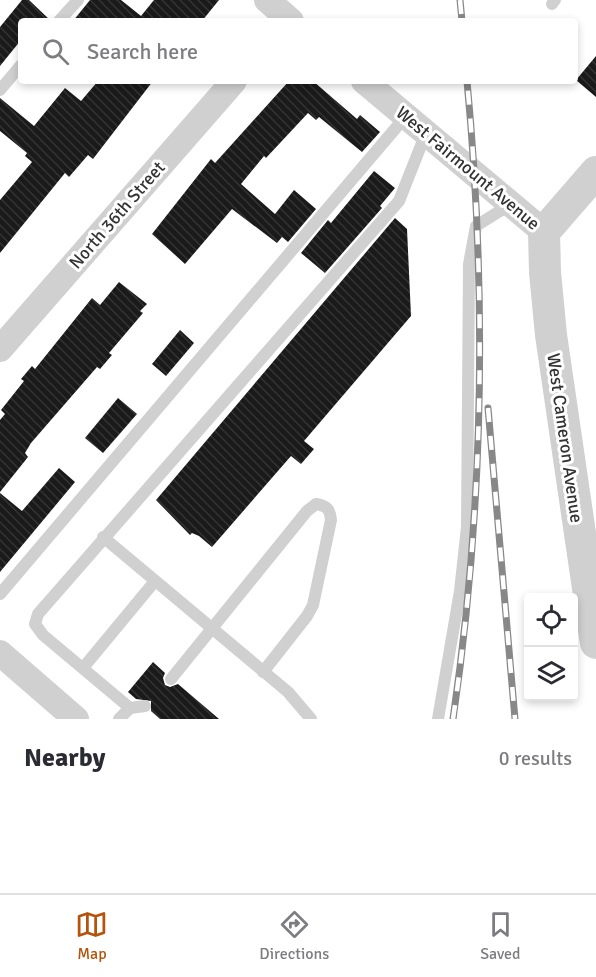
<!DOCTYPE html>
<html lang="en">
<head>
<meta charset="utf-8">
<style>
	:root { --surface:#fff; --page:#f2f2f3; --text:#2b2b33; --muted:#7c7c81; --line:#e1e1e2; --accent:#b45309 }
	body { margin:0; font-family:Signika,sans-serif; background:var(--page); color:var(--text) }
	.controls { position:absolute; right:18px; bottom:18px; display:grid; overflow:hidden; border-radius:6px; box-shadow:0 3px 9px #0003 }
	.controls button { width:54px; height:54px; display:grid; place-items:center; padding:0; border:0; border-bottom:2px solid var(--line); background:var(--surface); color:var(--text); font:30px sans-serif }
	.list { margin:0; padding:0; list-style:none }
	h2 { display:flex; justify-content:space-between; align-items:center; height:78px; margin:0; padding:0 24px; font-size:26px }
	h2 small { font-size:20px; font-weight:400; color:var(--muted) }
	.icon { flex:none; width:33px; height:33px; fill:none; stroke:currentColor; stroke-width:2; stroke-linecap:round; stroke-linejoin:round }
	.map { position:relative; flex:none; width:596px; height:719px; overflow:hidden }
	.search { position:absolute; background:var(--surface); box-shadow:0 3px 9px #0003; left:18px; right:18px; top:18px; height:66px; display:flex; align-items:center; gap:15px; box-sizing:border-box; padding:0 21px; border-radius:6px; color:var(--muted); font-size:22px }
	.sheet { height:174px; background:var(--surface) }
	nav { display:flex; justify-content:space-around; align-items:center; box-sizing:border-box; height:84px; border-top:2px solid var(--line); background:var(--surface); font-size:16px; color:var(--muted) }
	nav a { display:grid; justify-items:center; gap:3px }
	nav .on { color:var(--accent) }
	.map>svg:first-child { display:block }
</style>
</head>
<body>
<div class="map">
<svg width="596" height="719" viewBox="0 0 596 719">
	<defs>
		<pattern id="building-back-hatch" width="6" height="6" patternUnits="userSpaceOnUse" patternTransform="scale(1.5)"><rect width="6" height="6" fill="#1a1a1a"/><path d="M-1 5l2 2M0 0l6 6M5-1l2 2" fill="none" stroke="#333"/></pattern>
	</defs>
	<rect width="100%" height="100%" fill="#fff"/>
	<!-- building -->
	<g fill="url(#building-back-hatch)">
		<path d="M 22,0 L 29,0 L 51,21 L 21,21 L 21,40 L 0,66 L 0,27 Z"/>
		<path d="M 90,0 L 121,0 L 141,16 L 154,0 L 219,0 L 202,21 L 73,21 Z"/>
		<path d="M 596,56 L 596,97 L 576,80 Z"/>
		<path d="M 98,81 L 153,81 L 93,159 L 88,155 L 69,177 L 65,173 L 0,253 L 0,200 L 32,162 L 25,156 L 27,153 L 0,131 L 0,98 L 34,126 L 65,88 L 81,101 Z"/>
		<path d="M 289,81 L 313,81 L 357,119 L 360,115 L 380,132 L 362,152 L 319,117 L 316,120 L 308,113 L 266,158 L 264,156 L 241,184 L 275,214 L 294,190 L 316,209 L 288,242 L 282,237 L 277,243 L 232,209 L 185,264 L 152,234 L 211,159 L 215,163 Z"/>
		<path d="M 374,171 L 395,188 L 380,206 L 382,208 L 325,273 L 301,253 L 328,220 L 331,223 Z"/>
		<path d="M 395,218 L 407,229 L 411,316 L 304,441 L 314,449 L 301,464 L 291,456 L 212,547 L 199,536 L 192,533 L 190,535 L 156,500 Z"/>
		<path d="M 119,282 L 147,304 L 140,311 L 143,313 L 109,353 L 112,355 L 100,369 L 97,367 L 31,443 L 25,453 L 28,457 L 0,492 L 0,420 L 5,414 L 1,410 L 24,381 L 21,379 L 32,366 L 35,369 L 92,298 L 100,305 Z"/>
		<path d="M 180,330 L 194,343 L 166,376 L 152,364 Z"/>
		<path d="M 118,398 L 137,414 L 103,453 L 85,438 Z"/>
		<path d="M 59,468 L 75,482 L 0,572 L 0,493 L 22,511 Z"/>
		<path d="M 153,662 L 165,673 L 163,678 L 165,685 L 170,687 L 178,684 L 219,719 L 160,719 L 151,711 L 151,701 L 136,699 L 128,692 Z"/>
	</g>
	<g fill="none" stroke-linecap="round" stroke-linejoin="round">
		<!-- service -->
		<g stroke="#d0d0d0" stroke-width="12">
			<path d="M 552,4 L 555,0"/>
			<path d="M 59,21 L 78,0"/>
			<path d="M 0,90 L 21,65"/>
			<path d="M 103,537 L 288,692 L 311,719"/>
			<path d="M 0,594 L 406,116"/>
			<path d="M 83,668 L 155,581"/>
			<path d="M 171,679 L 307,511 L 316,504 C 327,506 330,509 331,520 L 313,605 L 307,616 L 263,672"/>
			<path d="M 130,708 L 145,706"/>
			<path d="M 119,719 L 130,708 L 43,635 L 35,624 L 38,614 L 399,201 L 426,133"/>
			<path d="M 438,719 L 460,591 L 467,527 L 469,264 L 476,226 L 511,204"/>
		</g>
		<!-- minor -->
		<g stroke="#d0d0d0" stroke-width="26">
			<path d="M 267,0 L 291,21"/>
			<path d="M 364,81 L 544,232"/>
			<path d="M 0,349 L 234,81"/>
			<path d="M 0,653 L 76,719"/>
		</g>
		<!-- tertiary -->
		<path stroke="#d0d0d0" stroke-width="32" d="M 596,172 L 544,232 L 545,272 L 551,335 L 596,643"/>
		<defs>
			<g id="rail">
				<path d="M 460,0 L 462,21"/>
				<path d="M 488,408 L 515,719"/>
				<path d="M 453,719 C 484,507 487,294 467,81"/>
			</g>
		</defs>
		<!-- rail casing -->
		<use href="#rail" stroke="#888" stroke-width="7"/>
		<!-- rail -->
		<use href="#rail" stroke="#fff" stroke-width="4.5" stroke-dasharray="14" stroke-linecap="butt"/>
	</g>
	<g text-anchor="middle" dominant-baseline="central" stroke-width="6" stroke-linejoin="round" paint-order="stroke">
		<!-- street labels -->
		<g font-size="18" fill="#333" stroke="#fff">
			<text transform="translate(468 168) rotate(40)">West Fairmount Avenue</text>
			<text transform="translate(117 215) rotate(-49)">North 36th Street</text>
			<text transform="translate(565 438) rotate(82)">West Cameron Avenue</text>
		</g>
	</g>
</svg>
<div class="controls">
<button><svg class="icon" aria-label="locate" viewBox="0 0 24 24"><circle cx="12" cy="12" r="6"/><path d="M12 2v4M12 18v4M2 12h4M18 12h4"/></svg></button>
<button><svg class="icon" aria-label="layers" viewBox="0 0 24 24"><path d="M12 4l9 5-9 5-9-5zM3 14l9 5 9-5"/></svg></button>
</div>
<div class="search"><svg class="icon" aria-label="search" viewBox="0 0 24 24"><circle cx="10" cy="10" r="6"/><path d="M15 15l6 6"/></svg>Search here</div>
</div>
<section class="sheet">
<h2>Nearby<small>0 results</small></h2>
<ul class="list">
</ul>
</section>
<nav>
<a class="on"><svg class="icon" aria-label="map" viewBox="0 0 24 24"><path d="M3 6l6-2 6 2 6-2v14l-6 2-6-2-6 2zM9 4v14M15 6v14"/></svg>Map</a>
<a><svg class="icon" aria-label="directions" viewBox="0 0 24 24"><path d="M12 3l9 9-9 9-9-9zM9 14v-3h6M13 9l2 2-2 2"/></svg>Directions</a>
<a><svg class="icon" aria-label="saved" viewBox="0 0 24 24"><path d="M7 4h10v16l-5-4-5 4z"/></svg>Saved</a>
</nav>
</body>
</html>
